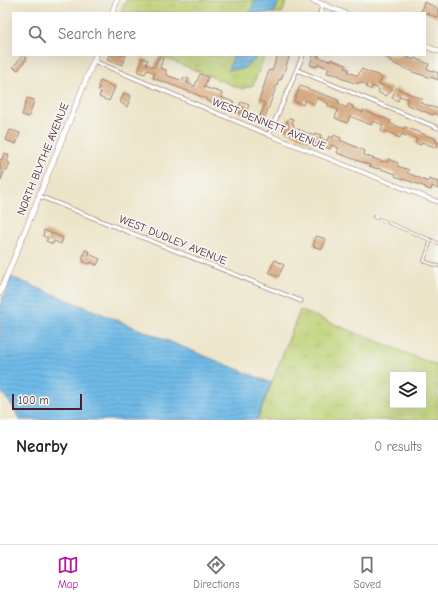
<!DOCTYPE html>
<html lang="en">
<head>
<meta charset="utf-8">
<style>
	:root { --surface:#fff; --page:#f6f6f6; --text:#202124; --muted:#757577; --line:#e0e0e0; --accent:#b5179e }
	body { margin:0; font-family:"Comic Neue",sans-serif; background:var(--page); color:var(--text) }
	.controls { position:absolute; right:12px; bottom:12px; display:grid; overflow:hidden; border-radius:0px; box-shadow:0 4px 16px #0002 }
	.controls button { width:36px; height:36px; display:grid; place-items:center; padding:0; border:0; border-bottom:1px solid var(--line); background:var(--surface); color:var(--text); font:20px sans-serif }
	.scale { position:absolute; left:12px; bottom:10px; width:70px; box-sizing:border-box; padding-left:4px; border:2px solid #4a1f2b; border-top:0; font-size:11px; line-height:14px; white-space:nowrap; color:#4a1f2b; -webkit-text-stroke:3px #f6f6f2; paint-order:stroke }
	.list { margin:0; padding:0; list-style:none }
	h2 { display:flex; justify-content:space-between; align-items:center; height:52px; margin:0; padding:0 16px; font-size:17px }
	h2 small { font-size:13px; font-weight:400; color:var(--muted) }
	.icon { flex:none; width:22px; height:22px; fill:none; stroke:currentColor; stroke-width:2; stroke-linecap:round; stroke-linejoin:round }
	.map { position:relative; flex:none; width:438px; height:420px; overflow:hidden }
	.search { position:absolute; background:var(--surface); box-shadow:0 4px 16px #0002; left:12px; right:12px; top:12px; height:44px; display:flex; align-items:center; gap:10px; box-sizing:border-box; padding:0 14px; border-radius:0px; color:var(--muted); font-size:15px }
	.sheet { height:124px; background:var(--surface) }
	nav { display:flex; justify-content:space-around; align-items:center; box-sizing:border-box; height:56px; border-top:1px solid var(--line); background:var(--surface); font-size:11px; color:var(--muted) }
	nav a { display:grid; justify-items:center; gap:2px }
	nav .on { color:var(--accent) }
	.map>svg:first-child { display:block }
</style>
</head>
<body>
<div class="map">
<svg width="438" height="420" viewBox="0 0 438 420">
	<defs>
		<pattern id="grass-tufts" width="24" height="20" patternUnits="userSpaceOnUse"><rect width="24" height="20" fill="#bed175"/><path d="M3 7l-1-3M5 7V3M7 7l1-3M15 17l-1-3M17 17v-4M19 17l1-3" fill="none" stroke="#a5b365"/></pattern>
		<pattern id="water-rules" width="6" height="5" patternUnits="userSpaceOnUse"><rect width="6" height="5" fill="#6ebae7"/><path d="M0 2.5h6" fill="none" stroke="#619fc6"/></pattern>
	</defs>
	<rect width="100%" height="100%" fill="#f6f6f2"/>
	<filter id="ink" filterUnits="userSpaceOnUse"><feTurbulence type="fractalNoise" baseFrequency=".025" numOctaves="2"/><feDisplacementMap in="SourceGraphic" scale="8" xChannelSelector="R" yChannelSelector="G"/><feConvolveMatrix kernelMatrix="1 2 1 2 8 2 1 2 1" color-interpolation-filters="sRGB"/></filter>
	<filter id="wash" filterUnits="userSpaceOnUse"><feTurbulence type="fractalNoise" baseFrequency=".012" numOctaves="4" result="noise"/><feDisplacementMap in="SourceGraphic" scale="16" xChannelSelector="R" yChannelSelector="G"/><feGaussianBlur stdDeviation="0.9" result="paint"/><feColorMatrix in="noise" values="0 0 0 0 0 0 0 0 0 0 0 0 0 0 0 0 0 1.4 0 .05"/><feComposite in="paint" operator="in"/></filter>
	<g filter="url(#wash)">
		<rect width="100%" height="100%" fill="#ede5c9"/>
		<!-- grass -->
		<g fill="url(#grass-tufts)" stroke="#847850" fill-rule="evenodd">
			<path d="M 126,0 L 287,0 L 282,13 L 121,13 Z"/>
			<path d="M 158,55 L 265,55 L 253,85 L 242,89 Z"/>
			<path d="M 300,310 L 438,366 L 438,420 L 257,420 ZM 393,375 L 423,375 L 423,405 L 393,405 Z"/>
		</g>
		<!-- water -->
		<g fill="url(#water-rules)" stroke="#5c6c89">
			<path d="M 255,0 L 273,0 L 276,1 L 278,4 L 274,13 L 250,13 Z"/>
			<path d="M 234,55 L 257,55 L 254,61 L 251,62 L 243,69 L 228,70 Z"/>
			<path d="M 11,277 L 271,383 L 257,420 L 20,420 L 13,407 L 0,390 L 0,306 Z"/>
		</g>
		<g id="blocks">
			<!-- building -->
			<g fill="#d6a77b">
				<path d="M 424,2 L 438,8 L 438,18 L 421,11 Z"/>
				<path d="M 23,55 L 27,58 L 18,70 L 13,67 Z"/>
				<path d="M 109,55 L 126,55 L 123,65 L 107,60 Z"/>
				<path d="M 278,55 L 290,55 L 281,80 L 279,79 L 263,123 L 258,121 L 265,103 L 259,101 L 269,70 L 272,71 Z"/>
				<path d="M 313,55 L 319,55 L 318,57 L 330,61 L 331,59 L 346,65 L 345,68 L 349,69 L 348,72 L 358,76 L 361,69 L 380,76 L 380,77 L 382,78 L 379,84 L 393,89 L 386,96 L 379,93 L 378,91 L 379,89 L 372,86 L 371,90 L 366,87 L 367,85 L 359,82 L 358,84 L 340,78 L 341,76 L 327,73 L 329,68 L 318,64 L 317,67 L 310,65 Z"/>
				<path d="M 381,55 L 401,56 L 402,55 L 407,55 L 406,57 L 414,60 L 415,58 L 419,60 L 429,64 L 427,69 L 438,73 L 438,80 L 431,77 L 431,78 L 413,72 L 390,62 L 391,60 Z"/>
				<path d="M 158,57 L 163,58 L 160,68 L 166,70 L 166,75 L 183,81 L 184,77 L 189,79 L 187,83 L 195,86 L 200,74 L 208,77 L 204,87 L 222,93 L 221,97 L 234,102 L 230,110 L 206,100 L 207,99 L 193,93 L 153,78 L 155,73 L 147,70 L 145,74 L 138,72 L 142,58 L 148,60 L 146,64 L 154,67 Z"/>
				<path d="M 100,81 L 115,87 L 109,101 L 99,97 L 101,92 L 98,91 L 100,88 L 98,87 Z"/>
				<path d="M 300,86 L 336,99 L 339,101 L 338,104 L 347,108 L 348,104 L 353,106 L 352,108 L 363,113 L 363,110 L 391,121 L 389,123 L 404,129 L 405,127 L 436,139 L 435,141 L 438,142 L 437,148 L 422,142 L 421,145 L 415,143 L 417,139 L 407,135 L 407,136 L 402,134 L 400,138 L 395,136 L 395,135 L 386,131 L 385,133 L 381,131 L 383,125 L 373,121 L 371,125 L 350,116 L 347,123 L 335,118 L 338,110 L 328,106 L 329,104 L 325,102 L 325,101 L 317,98 L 314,104 L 305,100 L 303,105 L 294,101 Z"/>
				<path d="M 396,88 L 422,99 L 421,103 L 438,109 L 438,115 L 434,113 L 433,115 L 406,104 L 408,99 L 400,96 L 398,101 L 392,98 Z"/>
				<path d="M 124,93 L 131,96 L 127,107 L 120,102 Z"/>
				<path d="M 27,98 L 34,100 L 29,117 L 22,115 Z"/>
				<path d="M 241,102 L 249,105 L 245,115 L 237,111 Z"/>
				<path d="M 289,118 L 293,119 L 292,124 L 294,124 L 293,127 L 314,136 L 315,133 L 321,135 L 320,138 L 327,141 L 329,136 L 333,138 L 334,135 L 341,138 L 340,140 L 365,151 L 364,155 L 383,162 L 384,161 L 388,162 L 388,159 L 398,163 L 397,166 L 409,170 L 407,173 L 410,174 L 428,182 L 429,179 L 438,182 L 438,189 L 432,186 L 431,190 L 425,188 L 426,187 L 395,176 L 396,174 L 378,168 L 378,169 L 369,166 L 370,165 L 337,153 L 339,148 L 331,145 L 330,149 L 295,136 L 295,135 L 283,130 Z"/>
				<path d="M 10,130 L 20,133 L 16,144 L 6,140 Z"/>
				<path d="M 4,153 L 9,155 L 7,162 L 10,163 L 7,170 L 5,169 L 1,180 L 0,159 L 2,160 Z"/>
				<path d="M 44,230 L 63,238 L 61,244 L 54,241 L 53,244 L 46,241 L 48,238 L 43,236 Z"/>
				<path d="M 316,236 L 326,239 L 322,249 L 313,246 Z"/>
				<path d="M 85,250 L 90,252 L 89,254 L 100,259 L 97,265 L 91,262 L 90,264 L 83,262 L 84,260 L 82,259 Z"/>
				<path d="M 275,260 L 284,265 L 278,277 L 269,272 Z"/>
			</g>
		</g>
	</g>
	<g filter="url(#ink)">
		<use href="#blocks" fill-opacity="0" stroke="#9c827a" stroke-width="1"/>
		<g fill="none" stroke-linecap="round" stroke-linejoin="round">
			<defs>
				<g id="lane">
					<path d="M 374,217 L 438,243"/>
					<path d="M 431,240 L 424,261 L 438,266"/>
				</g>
				<g id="street">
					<path d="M 320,13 L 323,4"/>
					<path d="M 94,61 L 269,135 L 438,202"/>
					<path d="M 297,70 L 438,128"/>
					<path d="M 269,135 L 303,55"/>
					<path d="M 39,196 L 301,301"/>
				</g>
				<g id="secondary">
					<path d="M 312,0 L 344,13"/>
					<path d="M 112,13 L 117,0"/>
					<path d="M 425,46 L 438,51"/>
					<path d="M 0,293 L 96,55"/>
				</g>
			</defs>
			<!-- lane casing -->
			<use href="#lane" stroke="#9c827a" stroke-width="3.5"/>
			<!-- street casing -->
			<use href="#street" stroke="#9c827a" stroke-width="5"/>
			<!-- secondary casing -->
			<use href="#secondary" stroke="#9c827a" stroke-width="6"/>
			<!-- lane -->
			<use href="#lane" stroke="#fff" stroke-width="2"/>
			<!-- street -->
			<use href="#street" stroke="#fff" stroke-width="3.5"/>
			<!-- secondary -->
			<use href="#secondary" stroke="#fff" stroke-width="5"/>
		</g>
	</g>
	<g text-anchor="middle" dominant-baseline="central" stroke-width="3.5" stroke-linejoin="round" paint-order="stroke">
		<!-- street labels -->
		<g font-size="11" fill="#4a1f2b" stroke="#f6f6f2">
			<text transform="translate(269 124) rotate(22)">WEST DENNETT AVENUE</text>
			<text transform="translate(43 159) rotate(-68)">NORTH BLYTHE AVENUE</text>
			<text transform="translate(173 240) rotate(22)">WEST DUDLEY AVENUE</text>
		</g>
	</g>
</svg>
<div class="controls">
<button><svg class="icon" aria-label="layers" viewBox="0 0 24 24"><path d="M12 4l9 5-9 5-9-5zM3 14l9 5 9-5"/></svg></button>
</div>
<div class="scale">100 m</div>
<div class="search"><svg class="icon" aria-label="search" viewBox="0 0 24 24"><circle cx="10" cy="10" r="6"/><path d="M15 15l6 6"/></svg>Search here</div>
</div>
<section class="sheet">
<h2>Nearby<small>0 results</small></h2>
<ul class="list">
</ul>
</section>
<nav>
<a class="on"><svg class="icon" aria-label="map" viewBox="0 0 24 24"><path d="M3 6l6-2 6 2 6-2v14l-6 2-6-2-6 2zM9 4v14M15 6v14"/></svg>Map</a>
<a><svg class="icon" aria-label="directions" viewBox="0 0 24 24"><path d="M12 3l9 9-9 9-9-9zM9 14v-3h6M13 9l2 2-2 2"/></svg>Directions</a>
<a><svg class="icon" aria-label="saved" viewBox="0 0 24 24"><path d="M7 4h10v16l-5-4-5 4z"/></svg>Saved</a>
</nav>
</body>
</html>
